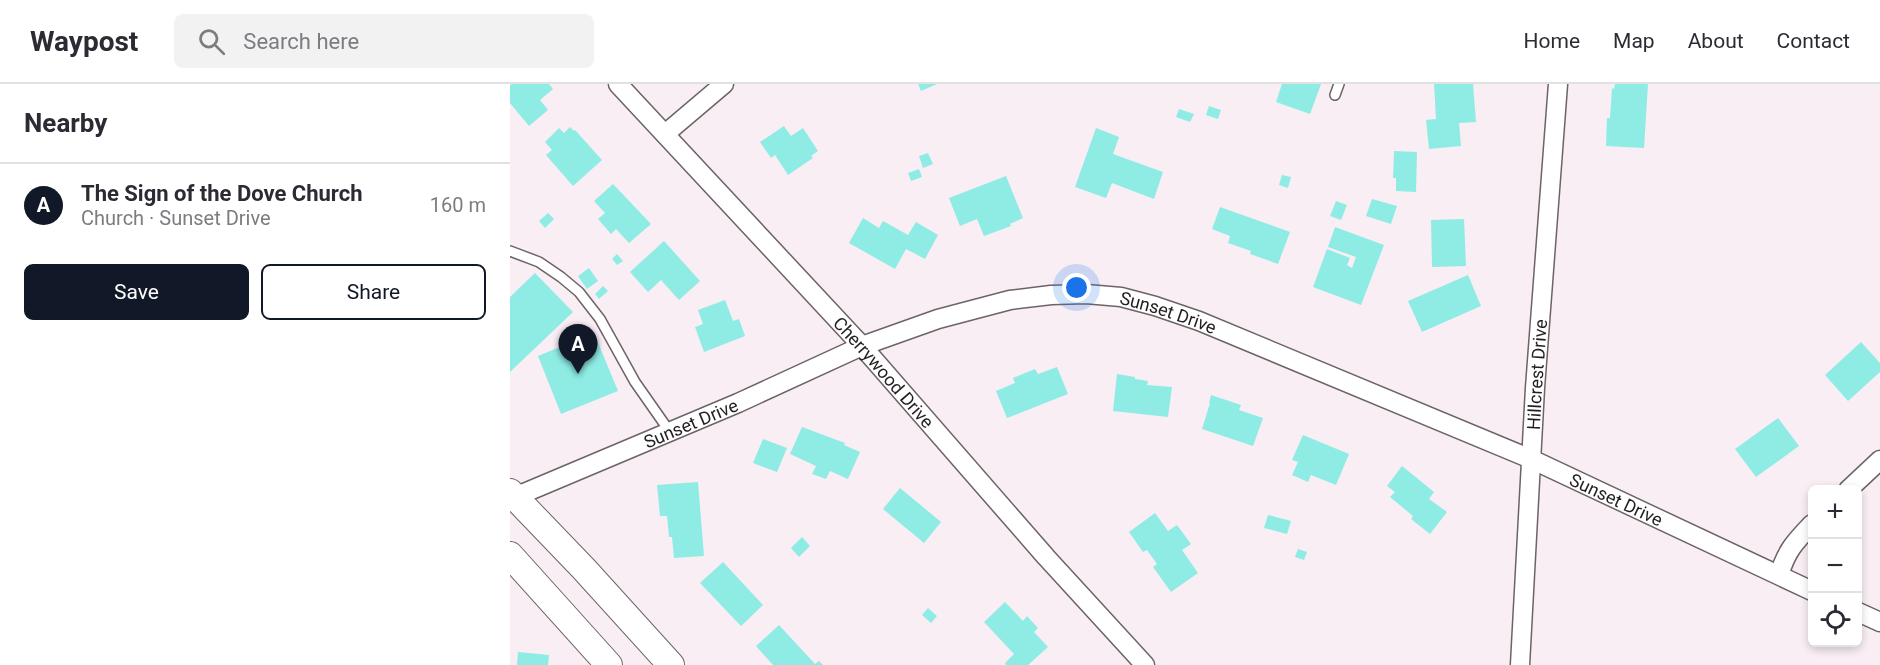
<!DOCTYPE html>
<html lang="en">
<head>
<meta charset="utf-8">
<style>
	:root { --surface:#fff; --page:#f2f2f3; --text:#2b2b33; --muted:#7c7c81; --line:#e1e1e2; --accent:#111827 }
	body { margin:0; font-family:Roboto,sans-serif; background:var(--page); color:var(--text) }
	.controls { position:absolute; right:18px; bottom:18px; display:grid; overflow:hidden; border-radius:9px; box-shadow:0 3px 9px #0003 }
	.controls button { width:54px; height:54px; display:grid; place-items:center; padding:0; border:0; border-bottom:2px solid var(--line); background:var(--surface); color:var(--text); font:30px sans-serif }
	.you { position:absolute; left:567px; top:204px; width:21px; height:21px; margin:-15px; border:4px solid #fff; border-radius:50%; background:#1a73e8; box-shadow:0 0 0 9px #1a73e833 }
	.badge { display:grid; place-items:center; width:39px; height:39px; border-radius:50%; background:var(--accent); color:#fff; font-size:20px; font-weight:700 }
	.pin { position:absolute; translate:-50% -50px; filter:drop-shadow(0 2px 3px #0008) }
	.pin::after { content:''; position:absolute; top:32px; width:21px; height:18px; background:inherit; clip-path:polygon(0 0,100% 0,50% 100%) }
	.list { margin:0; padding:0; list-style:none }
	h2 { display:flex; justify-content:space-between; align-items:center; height:78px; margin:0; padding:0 24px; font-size:26px }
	h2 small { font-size:20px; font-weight:400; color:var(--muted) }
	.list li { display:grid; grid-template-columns:39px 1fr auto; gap:18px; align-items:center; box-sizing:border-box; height:84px; padding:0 24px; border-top:2px solid var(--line) }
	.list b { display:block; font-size:22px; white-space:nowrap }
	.list p { margin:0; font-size:20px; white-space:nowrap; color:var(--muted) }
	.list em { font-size:20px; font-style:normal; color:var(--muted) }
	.actions { display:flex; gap:12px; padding:18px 24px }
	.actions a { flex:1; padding:14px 0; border:2px solid var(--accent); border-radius:9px; text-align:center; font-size:21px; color:var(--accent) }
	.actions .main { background:var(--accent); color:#fff }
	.icon { flex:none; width:33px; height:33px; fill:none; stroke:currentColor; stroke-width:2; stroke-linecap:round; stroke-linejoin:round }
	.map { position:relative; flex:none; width:1370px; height:581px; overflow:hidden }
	header { display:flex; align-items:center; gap:36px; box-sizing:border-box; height:84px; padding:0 30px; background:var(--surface); border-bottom:2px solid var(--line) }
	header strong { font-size:28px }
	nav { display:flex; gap:33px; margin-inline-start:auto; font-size:21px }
	.search { width:420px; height:54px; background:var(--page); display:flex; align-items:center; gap:15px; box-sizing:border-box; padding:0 21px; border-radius:9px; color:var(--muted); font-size:22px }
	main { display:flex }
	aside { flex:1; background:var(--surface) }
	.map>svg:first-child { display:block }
</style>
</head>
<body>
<header>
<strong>Waypost</strong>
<div class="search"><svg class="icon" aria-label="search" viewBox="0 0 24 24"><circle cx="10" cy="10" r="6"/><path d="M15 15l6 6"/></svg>Search here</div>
<nav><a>Home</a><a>Map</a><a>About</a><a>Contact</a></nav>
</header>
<main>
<aside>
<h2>Nearby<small></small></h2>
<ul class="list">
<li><span class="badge">A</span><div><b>The Sign of the Dove Church</b><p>Church · Sunset Drive</p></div><em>160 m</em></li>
</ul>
<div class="actions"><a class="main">Save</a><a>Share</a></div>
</aside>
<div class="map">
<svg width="1370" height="581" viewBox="0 0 1370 581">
	<rect width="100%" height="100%" fill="#f8eef4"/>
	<!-- building -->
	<g fill="#8eece5">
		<path d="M 2,0 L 39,0 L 43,5 L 30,16 L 38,26 L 19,42 L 0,19 L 0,1 Z"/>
		<path d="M 408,0 L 427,0 L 411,7 Z"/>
		<path d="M 772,0 L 811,0 L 800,30 L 766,18 Z"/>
		<path d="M 924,0 L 963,0 L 966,38 L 949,39 L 951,62 L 919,65 L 916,36 L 926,35 Z"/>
		<path d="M 1105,0 L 1138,0 L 1134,64 L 1096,62 L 1097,34 L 1100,34 L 1102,4 L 1104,5 Z"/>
		<path d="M 699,22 L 711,26 L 708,35 L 696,31 Z"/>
		<path d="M 669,25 L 684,30 L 680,38 L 666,33 Z"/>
		<path d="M 274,42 L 281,52 L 293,44 L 308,67 L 301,72 L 303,74 L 278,91 L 265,71 L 261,74 L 250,58 Z"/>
		<path d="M 60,43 L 64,47 L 65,46 L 92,76 L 63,102 L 36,71 L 42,66 L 35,58 L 49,44 L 54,49 Z"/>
		<path d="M 586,44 L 609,53 L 603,70 L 653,88 L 644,115 L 602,99 L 596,114 L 565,103 Z"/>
		<path d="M 884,67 L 907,68 L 906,108 L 886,107 L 886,94 L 883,94 Z"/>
		<path d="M 418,69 L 423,80 L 413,84 L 409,72 Z"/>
		<path d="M 409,85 L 412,93 L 401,97 L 398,89 Z"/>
		<path d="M 772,91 L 781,93 L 778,104 L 769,101 Z"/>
		<path d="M 496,92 L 513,134 L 500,140 L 501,142 L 474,152 L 467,135 L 450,142 L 439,114 Z"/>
		<path d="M 103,100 L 141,140 L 119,159 L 106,145 L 101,150 L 88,135 L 95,129 L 84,117 Z"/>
		<path d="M 862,115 L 887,122 L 881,140 L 856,132 Z"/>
		<path d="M 826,117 L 837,121 L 831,136 L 820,132 Z"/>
		<path d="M 710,123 L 780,148 L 768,180 L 740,170 L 741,167 L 718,159 L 720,152 L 702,145 Z"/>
		<path d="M 38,129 L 44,135 L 35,144 L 29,137 Z"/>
		<path d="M 353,134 L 369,144 L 373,137 L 398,151 L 406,138 L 428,151 L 415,175 L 396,165 L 385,185 L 339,159 Z"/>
		<path d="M 954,135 L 956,182 L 922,183 L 921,136 Z"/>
		<path d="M 825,143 L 874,161 L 851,221 L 803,203 L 817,165 L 840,174 L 837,181 L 842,184 L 846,173 L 818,163 Z"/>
		<path d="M 154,157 L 190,197 L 169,216 L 151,196 L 138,208 L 120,188 Z"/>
		<path d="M 107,170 L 113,177 L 107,181 L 102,175 Z"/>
		<path d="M 79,184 L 88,197 L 77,205 L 68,192 Z"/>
		<path d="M 25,189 L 63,228 L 0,288 L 0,213 Z"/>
		<path d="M 958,191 L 971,222 L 912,248 L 898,217 Z"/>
		<path d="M 93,202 L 98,207 L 89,215 L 85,210 Z"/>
		<path d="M 215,216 L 223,237 L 229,235 L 235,252 L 194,268 L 185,243 L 193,240 L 188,226 Z"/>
		<path d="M 84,249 L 108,307 L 51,330 L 28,272 Z"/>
		<path d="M 1351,258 L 1370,279 L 1370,288 L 1338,317 L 1315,291 Z"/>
		<path d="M 547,283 L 558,310 L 497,334 L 486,307 L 505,299 L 503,294 L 525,285 L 528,290 Z"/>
		<path d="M 607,290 L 625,293 L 625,295 L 638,297 L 637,301 L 662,303 L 658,333 L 603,327 Z"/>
		<path d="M 701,311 L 731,321 L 729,326 L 753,334 L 743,362 L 692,345 L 700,319 L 699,319 Z"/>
		<path d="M 1268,334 L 1289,362 L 1246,393 L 1225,365 Z"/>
		<path d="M 292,343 L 335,359 L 334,361 L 350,368 L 338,395 L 320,387 L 316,395 L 302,390 L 306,382 L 280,370 Z"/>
		<path d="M 793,351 L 839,370 L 826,401 L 801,391 L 798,398 L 782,391 L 788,378 L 782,376 Z"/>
		<path d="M 253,355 L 277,364 L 267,388 L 243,379 Z"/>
		<path d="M 892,382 L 924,408 L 919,415 L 937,428 L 920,450 L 901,435 L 903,432 L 880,413 L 885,408 L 877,402 Z"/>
		<path d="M 188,398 L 194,472 L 164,474 L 162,453 L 159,453 L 157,432 L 150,432 L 147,401 Z"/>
		<path d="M 390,404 L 431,438 L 414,459 L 373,425 Z"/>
		<path d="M 645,429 L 658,447 L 667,441 L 681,460 L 672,466 L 688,489 L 661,508 L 643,483 L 647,480 L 637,466 L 633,468 L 619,448 Z"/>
		<path d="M 758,431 L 781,437 L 777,450 L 754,444 Z"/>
		<path d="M 292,453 L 300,462 L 289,473 L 281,464 Z"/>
		<path d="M 788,465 L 797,468 L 794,476 L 785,473 Z"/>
		<path d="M 213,478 L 253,521 L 231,542 L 190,499 Z"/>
		<path d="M 495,518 L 513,537 L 517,532 L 528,544 L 524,548 L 538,563 L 518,581 L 496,581 L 495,579 L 504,570 L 474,538 Z"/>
		<path d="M 418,524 L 427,532 L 421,539 L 412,531 Z"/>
		<path d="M 269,541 L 305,580 L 309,577 L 313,581 L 263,581 L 246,562 Z"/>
		<path d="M 8,568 L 39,571 L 38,581 L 7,581 Z"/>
	</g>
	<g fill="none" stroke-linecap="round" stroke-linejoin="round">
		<defs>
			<g id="service">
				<path d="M 825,11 L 829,0"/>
				<path d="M 0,167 L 29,178 L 51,193 L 69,208 L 90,235 L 125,298 L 160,348"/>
			</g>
			<g id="minor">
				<path id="s1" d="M 108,0 L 352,262 L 536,473 L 635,581"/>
				<path d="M 155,50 L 214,0"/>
				<path d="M 1338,406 L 1370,376"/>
				<path id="s2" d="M 0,415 L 228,319 L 352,262 L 428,235 L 462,226 L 500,216 L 541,211 L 576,210 L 611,213 L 645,222 L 689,237 L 1021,375 L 1302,507"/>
				<path d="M 1269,491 C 1277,466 1284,459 1302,440"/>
				<path d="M 1348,528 L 1370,538"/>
				<path id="s3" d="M 1010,581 L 1025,304 L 1048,0"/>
			</g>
			<g id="secondary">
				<path d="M 0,408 L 74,485 L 161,581"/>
				<path d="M 0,471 L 99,581"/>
			</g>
		</defs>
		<!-- service casing -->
		<use href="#service" stroke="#6c6368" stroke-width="12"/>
		<!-- minor casing -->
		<use href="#minor" stroke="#6c6368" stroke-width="21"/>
		<!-- secondary casing -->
		<use href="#secondary" stroke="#6c6368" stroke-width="28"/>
		<!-- service -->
		<use href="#service" stroke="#fff" stroke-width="9"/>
		<!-- minor -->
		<use href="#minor" stroke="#fff" stroke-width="18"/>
		<!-- secondary -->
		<use href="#secondary" stroke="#fff" stroke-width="26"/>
	</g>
	<g text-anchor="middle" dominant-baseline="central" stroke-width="4.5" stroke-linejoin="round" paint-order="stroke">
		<!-- street labels -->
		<g font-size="18" fill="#221f21" stroke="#fff">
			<text stroke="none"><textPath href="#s2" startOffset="700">Sunset Drive</textPath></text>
			<text stroke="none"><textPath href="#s1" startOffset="392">Cherrywood Drive</textPath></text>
			<text stroke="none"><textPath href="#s3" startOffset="291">Hillcrest Drive</textPath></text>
			<text stroke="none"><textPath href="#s2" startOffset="196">Sunset Drive</textPath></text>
			<text stroke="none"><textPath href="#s2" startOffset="1186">Sunset Drive</textPath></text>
		</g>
	</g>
</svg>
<div class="controls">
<button>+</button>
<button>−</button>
<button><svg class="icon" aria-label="locate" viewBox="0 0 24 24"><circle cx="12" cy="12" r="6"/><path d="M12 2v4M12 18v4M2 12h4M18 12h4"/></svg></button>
</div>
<div class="you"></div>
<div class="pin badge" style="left:68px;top:290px">A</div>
</div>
</main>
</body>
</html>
